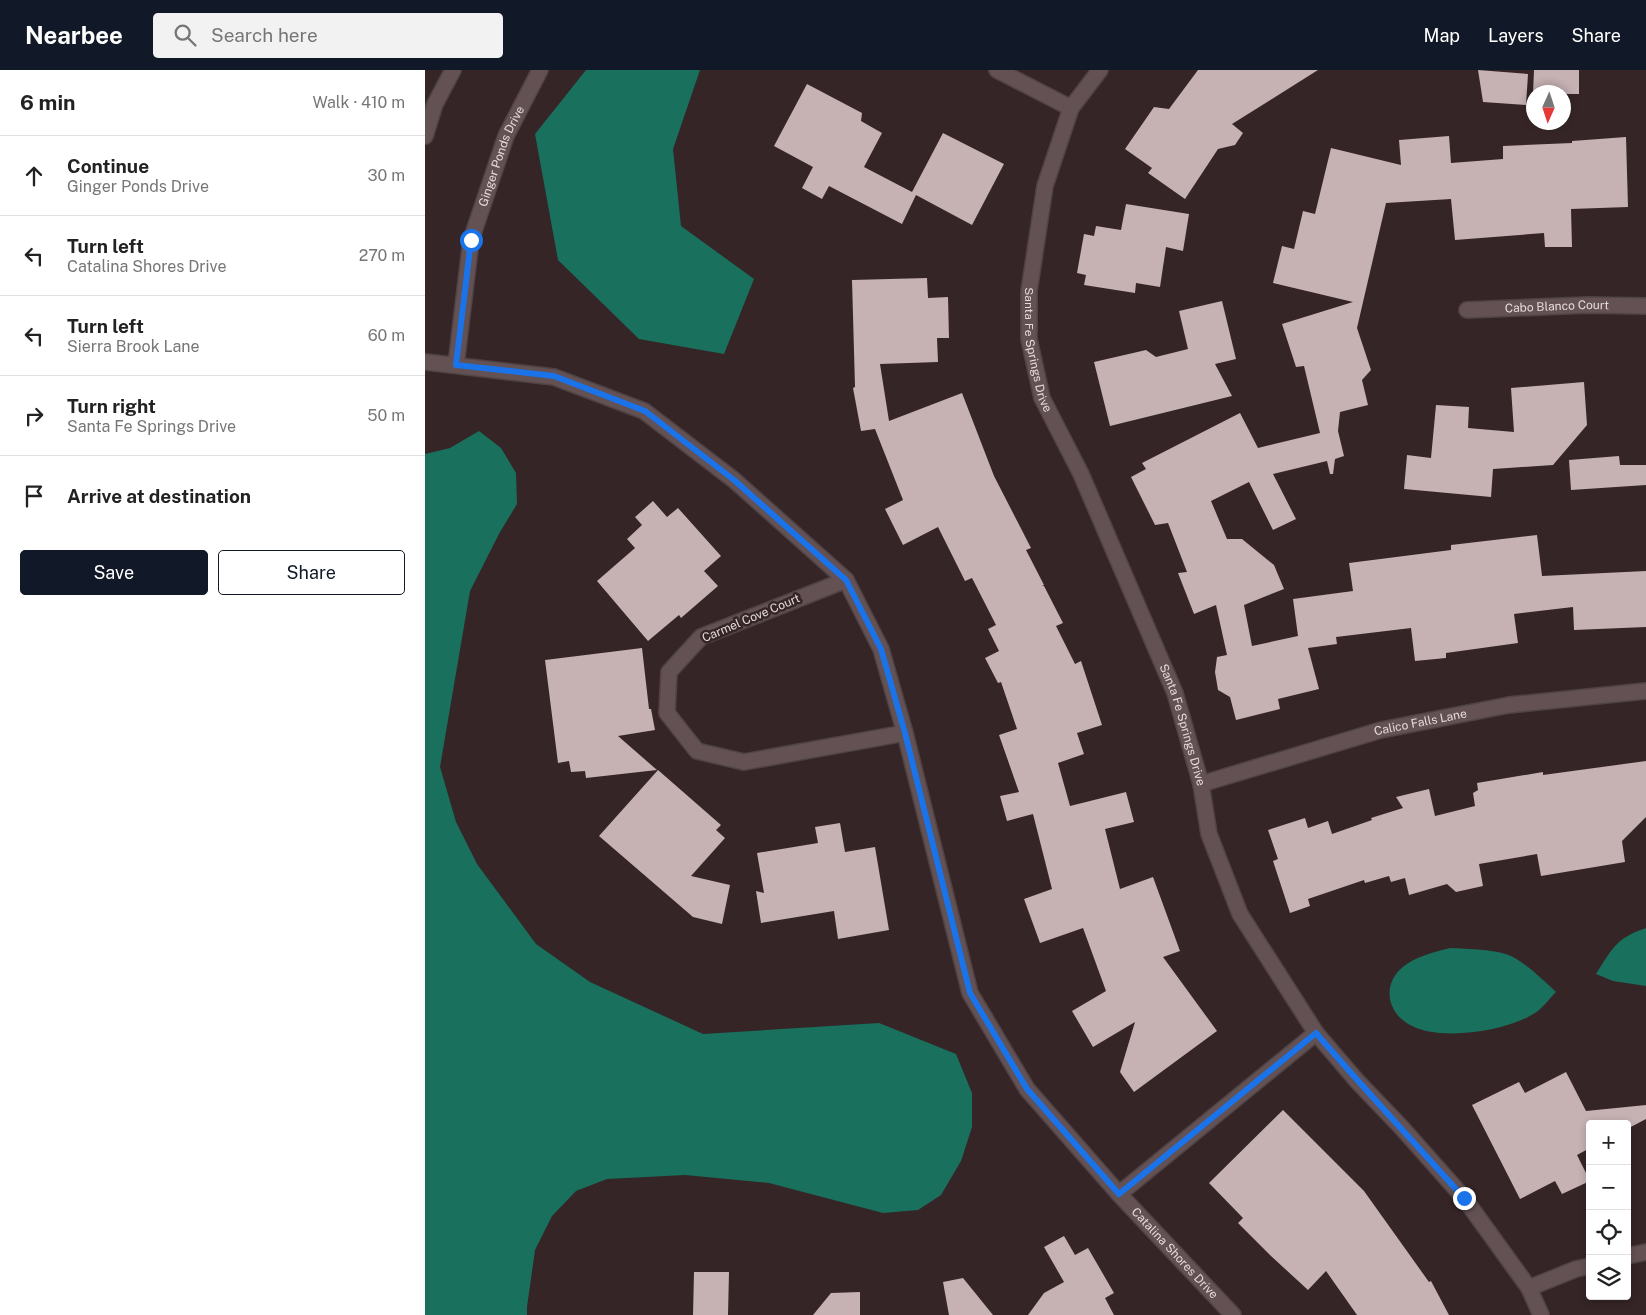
<!DOCTYPE html>
<html lang="en">
<head>
<meta charset="utf-8">
<style>
	:root { --surface:#fff; --page:#f2f2f2; --text:#222; --muted:#767676; --line:#e0e0e0; --accent:#111827 }
	body { margin:0; font-family:"Public Sans",sans-serif; background:var(--page); color:var(--text) }
	.controls { position:absolute; right:15px; bottom:15px; display:grid; overflow:hidden; border-radius:5px; box-shadow:0 2px 8px #0003 }
	.controls button { width:45px; height:45px; display:grid; place-items:center; padding:0; border:0; border-bottom:1px solid var(--line); background:var(--surface); color:var(--text); font:25px sans-serif }
	.compass { position:absolute; left:1101px; top:15px; width:45px; height:45px; border-radius:50%; background:var(--surface); box-shadow:0 2px 8px #0003; rotate:183deg }
	.stop { position:absolute; width:15px; height:15px; margin:-11px; border:4px solid #1a73e8; border-radius:50%; background:#fff }
	.stop.end { background:#1a73e8; border-color:#fff; box-shadow:0 1px 5px #0008 }
	.list { margin:0; padding:0; list-style:none }
	h2 { display:flex; justify-content:space-between; align-items:center; height:65px; margin:0; padding:0 20px; font-size:21px }
	h2 small { font-size:16px; font-weight:400; color:var(--muted) }
	.list li { display:grid; grid-template-columns:32px 1fr auto; gap:15px; align-items:center; box-sizing:border-box; height:80px; padding:0 20px; border-top:1px solid var(--line) }
	.list b { display:block; font-size:19px; white-space:nowrap }
	.list p { margin:0; font-size:16px; white-space:nowrap; color:var(--muted) }
	.list em { font-size:16px; font-style:normal; color:var(--muted) }
	.actions { display:flex; gap:10px; padding:15px 20px }
	.actions a { flex:1; padding:11px 0; border:1px solid var(--accent); border-radius:5px; text-align:center; font-size:18px; color:var(--accent) }
	.actions .main { background:var(--accent); color:#fff }
	.icon { flex:none; width:28px; height:28px; fill:none; stroke:currentColor; stroke-width:2; stroke-linecap:round; stroke-linejoin:round }
	.map { position:relative; flex:none; width:1221px; height:1245px; overflow:hidden }
	header { display:flex; align-items:center; gap:30px; box-sizing:border-box; height:70px; padding:0 25px; background:var(--accent); color:#fff }
	header strong { font-size:24px }
	nav { display:flex; gap:28px; margin-inline-start:auto; font-size:18px }
	.search { width:350px; height:45px; background:var(--page); display:flex; align-items:center; gap:12px; box-sizing:border-box; padding:0 18px; border-radius:5px; color:var(--muted); font-size:19px }
	main { display:flex }
	aside { flex:1; background:var(--surface) }
	.map>svg:first-child { display:block }
</style>
</head>
<body>
<header>
<strong>Nearbee</strong>
<div class="search"><svg class="icon" aria-label="search" viewBox="0 0 24 24"><circle cx="10" cy="10" r="6"/><path d="M15 15l6 6"/></svg>Search here</div>
<nav><a>Map</a><a>Layers</a><a>Share</a></nav>
</header>
<main>
<aside>
<h2>6 min<small>Walk · 410 m</small></h2>
<ul class="list">
<li><svg class="icon" aria-label="ahead" viewBox="0 0 24 24"><path d="M12 20V5M6 11l6-6 6 6"/></svg><div><b>Continue</b><p>Ginger Ponds Drive</p></div><em>30 m</em></li>
<li><svg class="icon" aria-label="left" viewBox="0 0 24 24"><path d="M17 20v-9H6M10 6l-5 5 5 5"/></svg><div><b>Turn left</b><p>Catalina Shores Drive</p></div><em>270 m</em></li>
<li><svg class="icon" aria-label="left" viewBox="0 0 24 24"><path d="M17 20v-9H6M10 6l-5 5 5 5"/></svg><div><b>Turn left</b><p>Sierra Brook Lane</p></div><em>60 m</em></li>
<li><svg class="icon" aria-label="right" viewBox="0 0 24 24"><path d="M7 20v-9h11M14 6l5 5-5 5"/></svg><div><b>Turn right</b><p>Santa Fe Springs Drive</p></div><em>50 m</em></li>
<li><svg class="icon" aria-label="arrive" viewBox="0 0 24 24"><path d="M6 21V4h12l-3 4 3 4H6"/></svg><div><b>Arrive at destination</b></div></li>
</ul>
<div class="actions"><a class="main">Save</a><a>Share</a></div>
</aside>
<div class="map">
<svg width="1221" height="1245" viewBox="0 0 1221 1245">
	<rect width="100%" height="100%" fill="#352527"/>
	<!-- water -->
	<g fill="#19705c">
		<path d="M 161,0 L 275,0 L 248,79 L 256,156 L 329,209 L 299,284 L 214,269 L 133,190 L 110,64 Z"/>
		<path d="M 54,361 L 76,378 L 91,403 L 92,434 L 75,462 L 45,521 L 15,697 L 31,752 L 52,794 L 111,874 L 165,912 L 278,964 L 454,953 L 531,984 L 547,1023 L 547,1057 L 536,1091 L 516,1125 L 493,1140 L 458,1143 L 344,1113 L 260,1105 L 182,1109 L 151,1121 L 127,1146 L 110,1180 L 102,1237 L 102,1245 L 0,1245 L 0,384 L 25,378 Z"/>
		<path d="M 1221,858 L 1221,916 L 1188,911 L 1171,904 C 1187,879 1191,868 1221,858 Z"/>
		<path d="M 1025,878 C 1043,879 1072,879 1088,887 C 1104,896 1118,910 1131,922 C 1125,928 1119,936 1113,941 C 1086,961 1015,972 985,955 C 961,942 957,913 979,896 C 992,886 1010,882 1025,878 Z"/>
	</g>
	<!-- building -->
	<g fill="#c6b1b3">
		<path d="M 773,0 L 893,0 L 807,54 L 818,63 L 810,75 L 793,79 L 760,129 L 723,103 L 727,98 L 700,79 L 729,37 L 744,39 Z"/>
		<path d="M 1053,0 L 1103,4 L 1101,35 L 1058,32 Z"/>
		<path d="M 1109,0 L 1154,0 L 1154,24 L 1138,24 L 1138,22 L 1108,22 L 1108,24 Z"/>
		<path d="M 382,14 L 437,43 L 436,51 L 457,63 L 439,97 L 487,122 L 518,63 L 579,94 L 547,155 L 491,125 L 477,154 L 404,116 L 397,129 L 377,118 L 388,97 L 349,76 Z"/>
		<path d="M 1024,66 L 1026,93 L 1078,89 L 1078,76 L 1147,73 L 1147,71 L 1201,67 L 1203,137 L 1146,139 L 1147,177 L 1120,177 L 1119,163 L 1030,170 L 1026,129 L 961,133 L 932,258 L 946,300 L 937,310 L 943,335 L 915,342 L 913,361 L 919,386 L 910,389 L 908,404 L 905,404 L 902,391 L 848,404 L 871,449 L 848,460 L 824,412 L 786,431 L 802,469 L 817,469 L 849,495 L 859,519 L 819,535 L 827,576 L 873,566 L 868,529 L 928,521 L 924,493 L 1026,480 L 1026,475 L 1112,465 L 1117,506 L 1221,501 L 1221,557 L 1149,560 L 1148,537 L 1089,544 L 1093,573 L 1021,583 L 1021,588 L 990,591 L 986,558 L 911,567 L 912,574 L 883,578 L 894,619 L 853,629 L 855,639 L 811,650 L 805,627 L 793,620 L 790,602 L 792,587 L 802,585 L 791,535 L 769,544 L 753,503 L 762,502 L 743,453 L 730,455 L 706,407 L 721,399 L 717,393 L 815,343 L 833,378 L 895,363 L 879,296 L 871,297 L 857,254 L 928,232 L 848,213 L 857,176 L 869,179 L 878,141 L 890,144 L 906,78 L 976,95 L 974,70 Z"/>
		<path d="M 701,134 L 764,144 L 758,181 L 741,177 L 735,217 L 711,213 L 710,223 L 659,215 L 661,205 L 652,203 L 659,164 L 669,166 L 671,156 L 696,160 Z"/>
		<path d="M 502,208 L 503,228 L 523,227 L 524,268 L 512,268 L 513,292 L 455,294 L 464,351 L 537,323 L 569,406 L 606,478 L 601,480 L 619,515 L 617,516 L 619,516 L 638,553 L 631,556 L 650,594 L 656,591 L 677,655 L 652,663 L 659,684 L 633,693 L 645,736 L 701,722 L 709,752 L 680,759 L 695,819 L 728,807 L 755,881 L 738,887 L 792,961 L 709,1022 L 695,1002 L 710,952 L 668,977 L 647,941 L 681,921 L 658,858 L 615,873 L 599,829 L 627,819 L 608,744 L 582,751 L 575,726 L 594,722 L 574,665 L 592,659 L 576,612 L 573,613 L 560,588 L 574,581 L 563,559 L 571,555 L 547,508 L 540,511 L 513,457 L 478,475 L 460,439 L 478,430 L 450,359 L 436,361 L 428,318 L 430,317 L 427,210 Z"/>
		<path d="M 797,231 L 811,289 L 790,294 L 807,326 L 685,356 L 669,292 L 721,280 L 731,287 L 763,279 L 754,241 Z"/>
		<path d="M 1159,312 L 1162,355 L 1128,395 L 1068,399 L 1066,427 L 979,419 L 982,385 L 1006,388 L 1011,335 L 1044,337 L 1043,358 L 1089,362 L 1086,318 Z"/>
		<path d="M 1194,386 L 1195,395 L 1221,395 L 1221,415 L 1146,420 L 1144,390 Z"/>
		<path d="M 228,431 L 242,447 L 253,438 L 296,486 L 279,501 L 293,516 L 256,548 L 254,545 L 223,571 L 172,511 L 210,478 L 202,469 L 217,455 L 210,447 Z"/>
		<path d="M 217,578 L 224,639 L 226,639 L 230,660 L 193,666 L 232,700 L 161,708 L 160,701 L 146,702 L 144,691 L 133,693 L 120,590 Z"/>
		<path d="M 1221,691 L 1221,747 L 1197,771 L 1200,792 L 1116,806 L 1112,784 L 1054,794 L 1058,816 L 1031,822 L 1022,814 L 984,825 L 980,808 L 966,812 L 964,806 L 940,813 L 939,810 L 883,829 L 885,836 L 865,843 L 848,791 L 853,789 L 843,760 L 880,748 L 883,758 L 903,751 L 907,764 L 947,750 L 946,748 L 978,738 L 971,727 L 1004,719 L 1010,746 L 1050,736 L 1048,723 L 1053,720 L 1052,713 L 1118,702 L 1118,705 Z"/>
		<path d="M 233,700 L 296,755 L 291,760 L 300,768 L 266,806 L 305,815 L 297,854 L 268,847 L 174,766 Z"/>
		<path d="M 415,753 L 420,782 L 450,777 L 464,860 L 413,869 L 409,841 L 336,853 L 331,821 L 339,823 L 332,783 L 393,773 L 390,757 Z"/>
		<path d="M 1141,1002 L 1161,1041 L 1221,1035 L 1221,1049 L 1202,1059 L 1202,1054 L 1165,1054 L 1165,1078 L 1152,1085 L 1165,1111 L 1137,1124 L 1130,1111 L 1095,1129 L 1047,1035 L 1094,1012 L 1100,1023 Z"/>
		<path d="M 858,1040 L 939,1121 L 1004,1212 L 1006,1211 L 1024,1245 L 932,1245 L 901,1201 L 883,1220 L 846,1186 L 813,1153 L 818,1148 L 784,1113 Z"/>
		<path d="M 639,1166 L 650,1185 L 663,1178 L 689,1223 L 680,1228 L 689,1245 L 603,1245 L 619,1223 L 639,1212 L 619,1177 Z"/>
		<path d="M 269,1202 L 304,1202 L 303,1245 L 268,1245 Z"/>
		<path d="M 538,1208 L 568,1245 L 524,1245 L 518,1212 Z"/>
		<path d="M 435,1222 L 435,1245 L 388,1245 L 406,1223 Z"/>
	</g>
	<g fill="none" stroke-linecap="round" stroke-linejoin="round">
		<defs>
			<g id="street">
				<path d="M 572,0 L 646,38"/>
				<path id="s1" d="M 675,0 L 646,38 L 620,116 L 604,221 L 604,269 L 617,328 L 656,404 L 750,623 L 776,714 L 784,764 L 815,844 L 891,963 L 932,1011 L 977,1058 L 1039,1128 L 1104,1218 L 1116,1245"/>
				<path d="M 0,66 L 10,34 L 28,0"/>
				<path id="s2" d="M 1042,240 L 1162,235 L 1221,236"/>
				<path id="s3" d="M 0,292 L 129,307 L 219,341 L 309,410 L 421,510 L 456,579 L 480,663 L 545,923 L 602,1019 L 694,1124 L 808,1245"/>
				<path id="s4" d="M 31,295 L 46,170 L 81,66 L 115,0"/>
				<path d="M 421,510 L 276,567 L 244,602 L 242,643 L 272,681 L 319,692 L 480,663"/>
				<path id="s5" d="M 776,714 L 956,660 L 1084,635 L 1221,621"/>
				<path d="M 694,1124 L 891,963"/>
				<path d="M 1202,1186 L 1221,1182"/>
				<path d="M 1104,1218 L 1151,1199 L 1165,1196"/>
			</g>
		</defs>
		<!-- street casing -->
		<use href="#street" stroke="#504345" stroke-width="18"/>
		<!-- street -->
		<use href="#street" stroke="#635153" stroke-width="15"/>
	</g>
	<g fill="none" stroke-linecap="round" stroke-linejoin="round">
		<!-- route -->
		<path stroke="#1a73e8" stroke-width="6" d="M 46,170 L 31,295 L 129,306 L 220,341 L 309,410 L 421,510 L 456,579 L 480,663 L 545,923 L 602,1019 L 694,1124 L 891,963 C 939,1019 990,1073 1039,1128"/>
	</g>
	<g text-anchor="middle" dominant-baseline="central" stroke-width="5" stroke-linejoin="round" paint-order="stroke">
		<!-- street labels -->
		<g font-size="12" fill="#e5dadb" stroke="#352527">
			<text stroke="none"><textPath href="#s4" startOffset="215">Ginger Ponds Drive</textPath></text>
			<text stroke="none"><textPath href="#s2" startOffset="90">Cabo Blanco Court</textPath></text>
			<text stroke="none"><textPath href="#s1" startOffset="296">Santa Fe Springs Drive</textPath></text>
			<text transform="translate(326 548) rotate(-23)">Carmel Cove Court</text>
			<text stroke="none"><textPath href="#s5" startOffset="228">Calico Falls Lane</textPath></text>
			<text stroke="none"><textPath href="#s1" startOffset="701">Santa Fe Springs Drive</textPath></text>
			<text stroke="none"><textPath href="#s3" startOffset="1255">Catalina Shores Drive</textPath></text>
		</g>
	</g>
</svg>
<div class="controls">
<button>+</button>
<button>−</button>
<button><svg class="icon" aria-label="locate" viewBox="0 0 24 24"><circle cx="12" cy="12" r="6"/><path d="M12 2v4M12 18v4M2 12h4M18 12h4"/></svg></button>
<button><svg class="icon" aria-label="layers" viewBox="0 0 24 24"><path d="M12 4l9 5-9 5-9-5zM3 14l9 5 9-5"/></svg></button>
</div>
<svg class="compass" viewBox="-18 -18 36 36"><path d="M0-13l5 13h-10z" fill="#e53935"/><path d="M0 13l5-13h-10z" fill="#767676"/></svg>
<div class="stop" style="left:46px;top:170px"></div>
<div class="stop end" style="left:1039px;top:1128px"></div>
</div>
</main>
</body>
</html>
